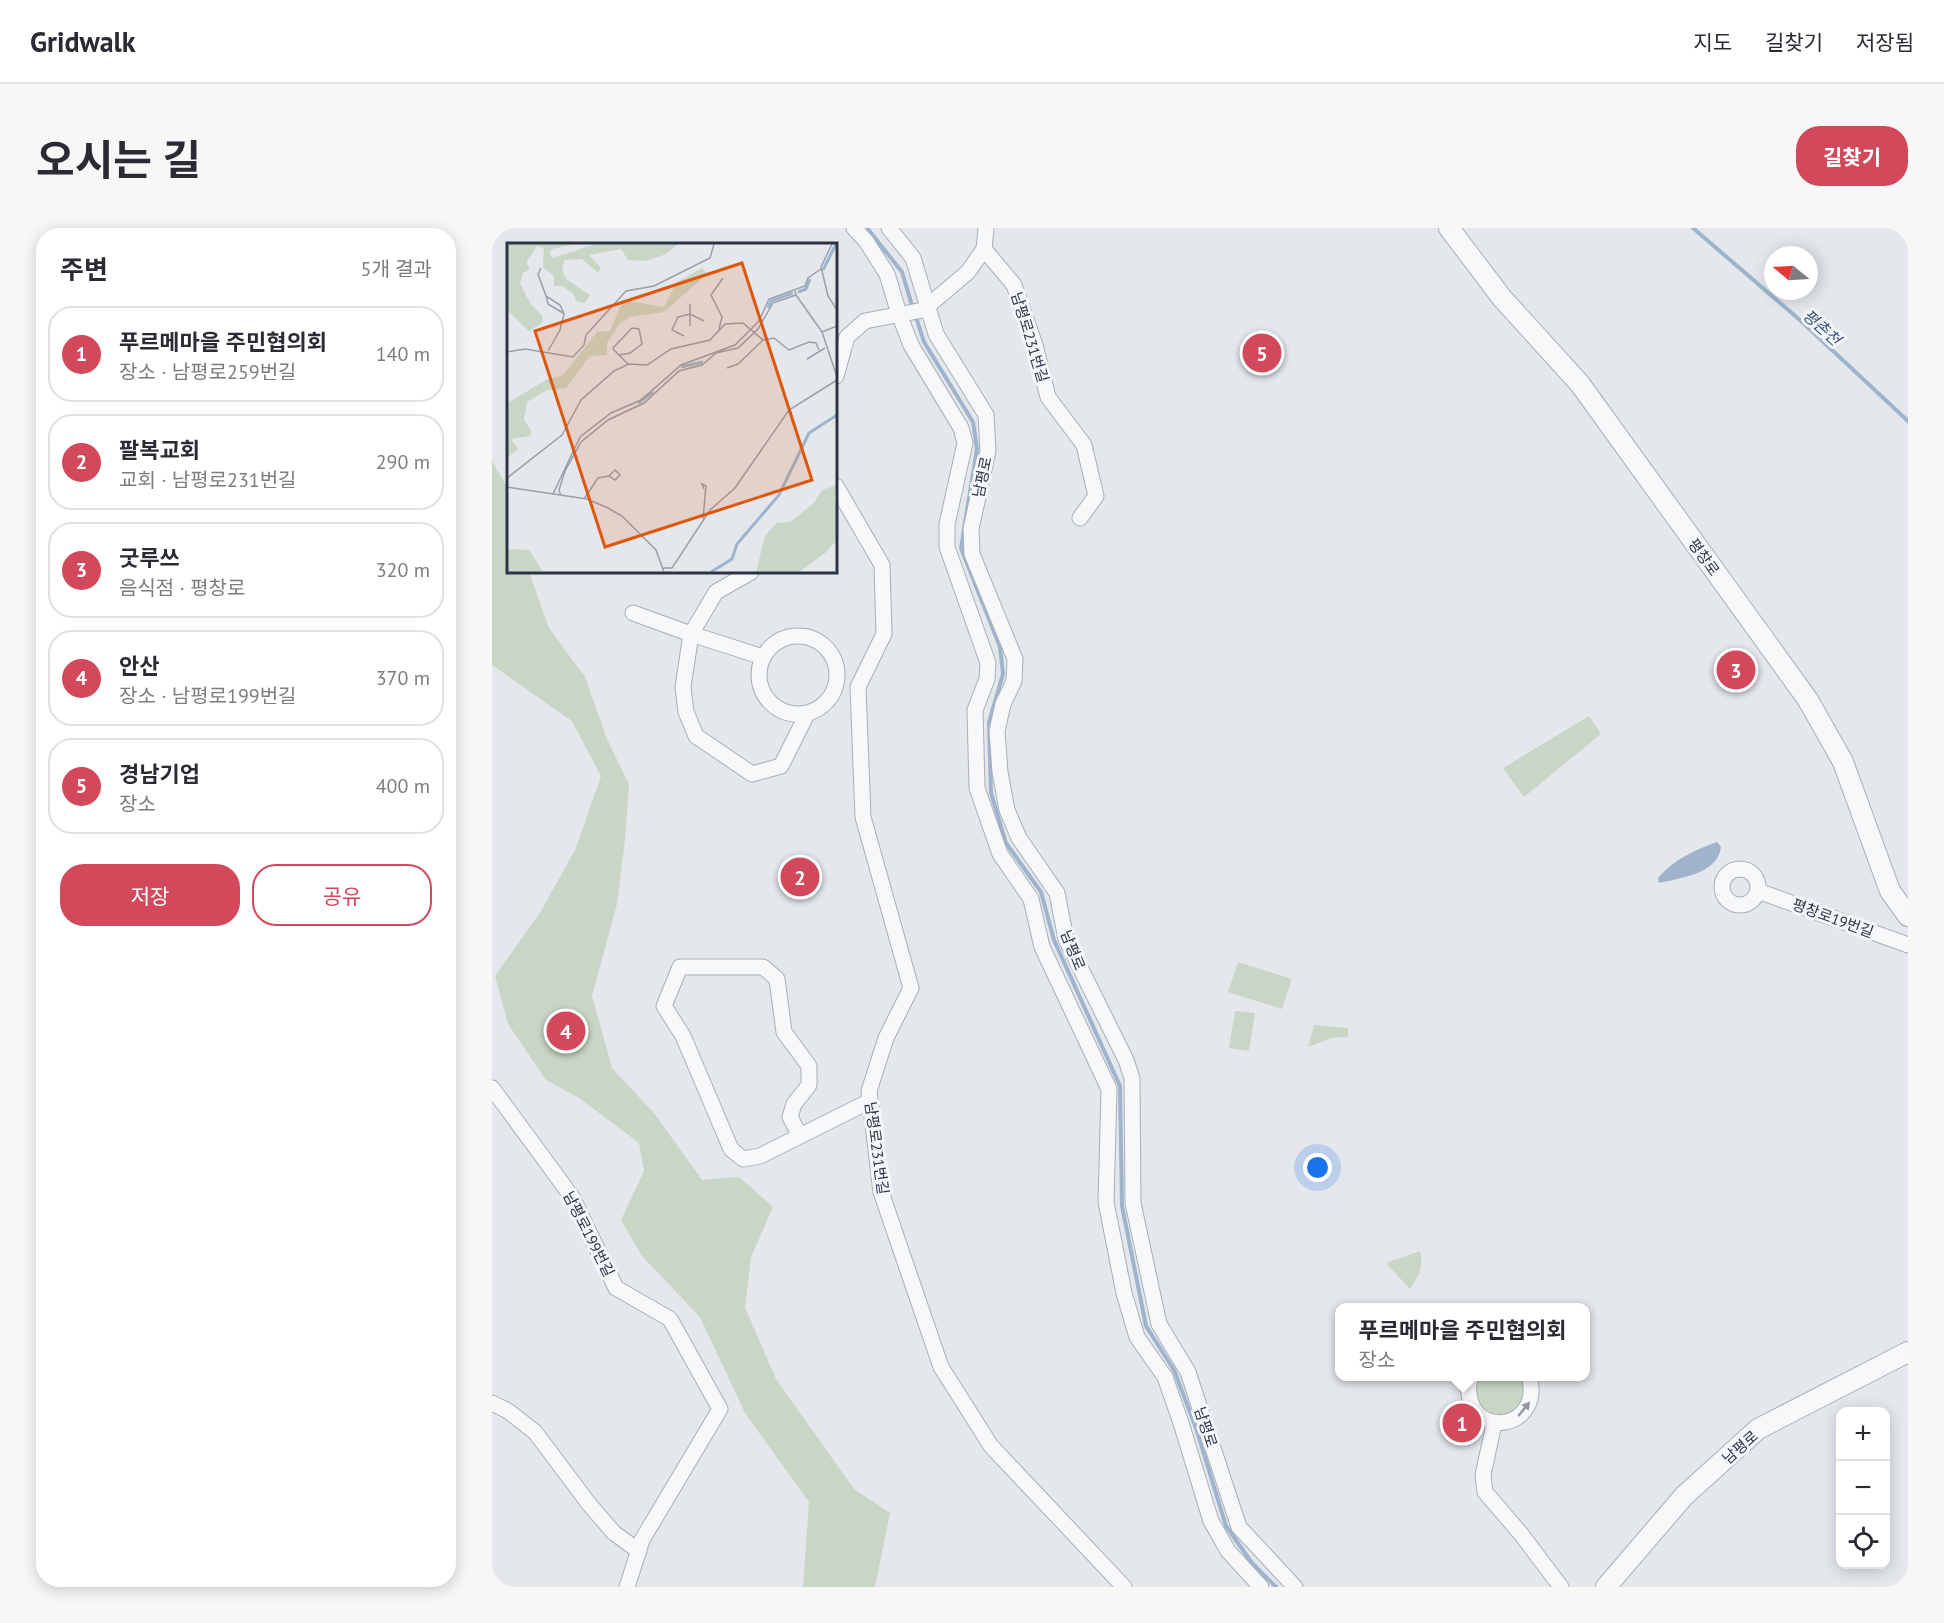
<!DOCTYPE html>
<html lang="ko">
<head>
<meta charset="utf-8">
<style>
	:root { --surface:#fff; --page:#f7f7f7; --text:#2b2b33; --muted:#7c7c81; --line:#e1e1e2; --accent:#d1495b }
	body { margin:0; font-family:"PT Sans","Noto Sans KR",sans-serif; background:var(--page); color:var(--text) }
	.controls { position:absolute; right:18px; bottom:18px; display:grid; overflow:hidden; border-radius:12px; box-shadow:0 3px 15px #0003 }
	.controls button { width:54px; height:54px; display:grid; place-items:center; padding:0; border:0; border-bottom:2px solid var(--line); background:var(--surface); color:var(--text); font:30px sans-serif }
	.compass { position:absolute; left:1272px; top:18px; width:54px; height:54px; border-radius:50%; background:var(--surface); box-shadow:0 3px 15px #0003; rotate:288deg }
	.you { position:absolute; left:826px; top:940px; width:21px; height:21px; margin:-15px; border:4px solid #fff; border-radius:50%; background:#1a73e8; box-shadow:0 0 0 9px #1a73e833 }
	.badge { display:grid; place-items:center; width:39px; height:39px; border-radius:50%; background:var(--accent); color:#fff; font-size:20px; font-weight:700 }
	.pin { position:absolute; translate:-50% -50%; border:3px solid #fff; box-shadow:0 2px 6px #0006 }
	.popup { position:absolute; left:843px; top:1075px; width:255px; height:78px; box-sizing:border-box; display:grid; place-content:center; border-radius:12px; background:var(--surface); filter:drop-shadow(0 2px 4px #0005); font-size:20px; white-space:nowrap; color:var(--muted) }
	.popup b { font-size:22px; color:var(--text) }
	.popup::after { content:''; position:absolute; left:50%; top:100%; margin-left:-12px; border:12px solid transparent; border-top-color:var(--surface) }
	.list { margin:0; padding:0; list-style:none }
	h2 { display:flex; justify-content:space-between; align-items:center; height:78px; margin:0; padding:0 24px; font-size:26px }
	h2 small { font-size:20px; font-weight:400; color:var(--muted) }
	.list li { display:grid; grid-template-columns:39px 1fr auto; gap:18px; align-items:center; box-sizing:border-box; height:96px; margin:0 12px 12px; padding:0 12px; border:2px solid var(--line); border-radius:24px }
	.list b { display:block; font-size:22px; white-space:nowrap }
	.list p { margin:0; font-size:20px; white-space:nowrap; color:var(--muted) }
	.list em { font-size:20px; font-style:normal; color:var(--muted) }
	.actions { display:flex; gap:12px; padding:18px 24px }
	.actions a { flex:1; padding:14px 0; border:2px solid var(--accent); border-radius:24px; text-align:center; font-size:21px; color:var(--accent) }
	.actions .main { background:var(--accent); color:#fff }
	.icon { flex:none; width:33px; height:33px; fill:none; stroke:currentColor; stroke-width:2; stroke-linecap:round; stroke-linejoin:round }
	.map { position:relative; flex:none; width:1416px; height:1359px; overflow:hidden; border-radius:24px }
	header { display:flex; align-items:center; gap:36px; box-sizing:border-box; height:84px; padding:0 30px; background:var(--surface); border-bottom:2px solid var(--line) }
	header strong { font-size:28px }
	nav { display:flex; gap:33px; margin-inline-start:auto; font-size:21px }
	.intro { display:flex; align-items:center; justify-content:space-between; box-sizing:border-box; height:144px; padding:0 36px }
	h1 { margin:0; font-size:42px }
	.button { padding:15px 27px; border-radius:24px; background:var(--accent); color:#fff; font-size:21px; font-weight:700 }
	main { display:flex; gap:36px; padding:0 36px }
	aside { flex:1; background:var(--surface); border-radius:24px; box-shadow:0 3px 15px #0003 }
	.map>svg:first-child { display:block }
</style>
</head>
<body>
<header>
<strong>Gridwalk</strong>
<nav><a>지도</a><a>길찾기</a><a>저장됨</a></nav>
</header>
<div class="intro"><h1>오시는 길</h1><a class="button">길찾기</a></div>
<main>
<aside>
<h2>주변<small>5개 결과</small></h2>
<ul class="list">
<li><span class="badge">1</span><div><b>푸르메마을 주민협의회</b><p>장소 · 남평로259번길</p></div><em>140 m</em></li>
<li><span class="badge">2</span><div><b>팔복교회</b><p>교회 · 남평로231번길</p></div><em>290 m</em></li>
<li><span class="badge">3</span><div><b>굿루쓰</b><p>음식점 · 평창로</p></div><em>320 m</em></li>
<li><span class="badge">4</span><div><b>안산</b><p>장소 · 남평로199번길</p></div><em>370 m</em></li>
<li><span class="badge">5</span><div><b>경남기업</b><p>장소</p></div><em>400 m</em></li>
</ul>
<div class="actions"><a class="main">저장</a><a>공유</a></div>
</aside>
<div class="map">
<svg width="1416" height="1359" viewBox="0 0 1416 1359">
	<rect width="100%" height="100%" fill="#e4e7ec"/>
	<!-- green -->
	<g fill="#c9d6c5">
		<path d="M 0,233 L 14,257 L 16,266 L 16,344 L 37,344 L 57,400 L 93,449 L 115,511 L 137,556 L 133,611 L 125,676 L 100,768 L 120,840 L 162,885 L 210,952 L 247,949 L 281,979 L 259,1029 L 253,1080 L 284,1151 L 362,1261 L 398,1285 L 383,1359 L 311,1359 L 317,1274 L 253,1185 L 208,1089 L 150,1028 L 129,992 L 152,943 L 147,915 L 87,870 L 54,852 L 16,796 L 3,748 L 49,683 L 84,620 L 109,548 L 80,493 L 0,437 Z"/>
		<path d="M 1097,488 L 1109,506 L 1032,569 L 1011,540 Z"/>
		<path d="M 746,734 L 800,751 L 790,781 L 736,764 Z"/>
		<path d="M 743,783 L 763,785 L 757,823 L 737,820 Z"/>
		<path d="M 822,797 L 856,800 L 856,809 L 839,810 L 816,819 Z"/>
		<path d="M 928,1023 C 932,1039 927,1047 918,1061 L 894,1035 Z"/>
		<path d="M 989,1149 L 1028,1149 L 1034,1161 L 1028,1176 L 1015,1188 C 1010,1188 1004,1188 1000,1186 C 985,1180 979,1162 989,1149 Z"/>
	</g>
	<!-- water -->
	<path fill="#9fb4cc" d="M 1225,614 L 1229,619 C 1226,646 1188,650 1167,655 L 1166,650 C 1182,631 1203,622 1225,614 Z"/>
	<g fill="none" stroke-linecap="round" stroke-linejoin="round">
		<!-- stream -->
		<g stroke="#9fb4cc" stroke-width="4">
			<path d="M 375,0 L 410,44 L 421,81"/>
			<path d="M 1201,0 L 1309,93 L 1416,193"/>
			<path d="M 424,89 L 432,114 L 481,194 L 485,221 L 469,320 L 508,419 L 511,446 L 497,494 L 499,565 L 514,615 L 549,664 L 562,712 L 628,858 L 630,978 L 654,1098 L 682,1142 L 704,1200 L 734,1298 L 760,1335 L 784,1359"/>
		</g>
		<defs>
			<g id="minor">
				<path d="M 362,0 L 374,13 L 395,46 L 407,86 L 419,117 L 469,200 L 473,215 L 455,296 L 455,319 L 496,435 L 495,451 L 483,482 L 485,560 L 508,626 L 539,671 L 550,719 L 617,861 L 614,974 L 632,1065 L 645,1109 L 673,1149 L 689,1195 L 719,1293 L 736,1323 L 769,1359"/>
				<path d="M 397,0 L 421,30 L 444,106 L 494,187 L 496,223 L 479,301 L 480,326 L 523,431 L 522,453 L 511,476 L 505,503 L 508,544 L 515,582 L 527,610 L 565,665 L 574,711 L 634,832 L 640,850 L 641,975 L 667,1096 L 696,1144 L 747,1299 L 803,1359"/>
				<path d="M 492,21 L 494,0"/>
				<path d="M 344,148 L 355,109 L 373,93 L 431,82 L 476,44 L 492,21 L 522,57 L 543,117 L 556,169 L 592,217 L 604,268 L 588,290"/>
				<path d="M 344,258 L 390,337 L 392,406 L 366,459 L 371,589 L 419,760 L 394,810 L 377,863 L 389,964 L 449,1139 L 499,1218 L 632,1359"/>
				<path d="M 259,344 L 224,364 L 199,406 L 191,459 L 194,484 L 204,508 L 260,546 L 289,538 L 315,486"/>
				<path d="M 141,385 L 199,406 L 271,429"/>
				<circle cx="306" cy="447" r="39"/>
				<circle cx="1248" cy="659" r="18"/>
				<path d="M 1266,663 L 1416,717"/>
				<path d="M 0,860 L 80,969 L 124,1060 L 178,1091 L 228,1181 L 150,1312 L 135,1359"/>
				<path d="M 308,908 L 298,889 L 302,876 L 317,857 L 317,838 L 292,804 L 285,751 L 271,739 L 188,739 L 172,778 L 191,808 L 239,921 L 251,931 L 268,928 L 378,873"/>
				<path d="M 980,1148 C 976,1154 976,1160 977,1166 C 982,1212 1052,1200 1037,1148"/>
				<path d="M 0,1175 L 16,1183 L 43,1204 L 97,1276 L 122,1305 L 147,1323"/>
				<path d="M 1002,1196 L 991,1247 L 993,1264 L 1029,1306 L 1069,1359"/>
			</g>
			<g id="tertiary">
				<path d="M 957,0 L 1010,70 L 1088,156 L 1316,472 L 1351,534 L 1398,663 L 1416,688"/>
				<path d="M 1114,1359 L 1192,1268 L 1266,1201 L 1416,1124"/>
			</g>
		</defs>
		<!-- minor casing -->
		<use href="#minor" stroke="#a9aeb7" stroke-width="17"/>
		<!-- tertiary casing -->
		<use href="#tertiary" stroke="#a9aeb7" stroke-width="22"/>
		<!-- minor -->
		<use href="#minor" stroke="#f7f8fa" stroke-width="15"/>
		<!-- tertiary -->
		<use href="#tertiary" stroke="#f7f8fa" stroke-width="20"/>
	</g>
	<!-- one-way arrows -->
	<defs><path id="oneway-solid" d="M-6-.8H1V-3.2L6.5 0L1 3.2V.8H-6Z" transform="scale(1.5)"/></defs>
	<use fill="#9196a0" href="#oneway-solid" transform="translate(1032 1181) rotate(-51)"/>
	<g text-anchor="middle" dominant-baseline="central" stroke-width="6" stroke-linejoin="round" paint-order="stroke">
		<!-- street labels -->
		<g font-size="15" fill="#2b3445" stroke="#f4f6f9">
			<text transform="translate(538 109) rotate(73)">남평로231번길</text>
			<text transform="translate(490 249) rotate(-78)">남평로</text>
			<text transform="translate(1212 329) rotate(54)">평창로</text>
			<text transform="translate(1341 690) rotate(20)">평창로19번길</text>
			<text transform="translate(581 722) rotate(68)">남평로</text>
			<text transform="translate(385 920) rotate(82)">남평로231번길</text>
			<text transform="translate(97 1006) rotate(63)">남평로199번길</text>
			<text transform="translate(714 1199) rotate(72)">남평로</text>
			<text transform="translate(1248 1219) rotate(-41)">남평로</text>
		</g>
		<!-- water labels -->
		<g font-size="16" font-style="italic" fill="#34527a" stroke="#f4f6f9">
			<text transform="translate(1330 99) rotate(42)">평촌천</text>
		</g>
	</g>
	<!-- overview -->
	<g transform="translate(15 15)">
		<rect width="330" height="330" fill="#e4e7ec"/>
		<path d="M 0,1 L 68,1 L 45,6 L 42,10 L 46,15 L 88,1 L 171,1 L 159,11 L 140,18 L 121,17 L 114,6 L 82,12 L 94,25 L 91,30 L 75,16 L 58,17 L 55,26 L 59,36 L 83,52 L 78,60 L 69,58 L 66,50 L 55,43 L 47,43 L 47,33 L 36,24 L 37,5 L 30,3 L 19,20 L 23,26 L 16,30 L 13,40 L 23,60 L 35,72 L 36,79 L 22,88 L 0,67 ZM 195,25 L 200,31 L 157,69 L 123,74 L 113,80 L 100,100 L 100,112 L 83,113 L 59,145 L 40,147 L 20,159 L 17,177 L 25,189 L 23,193 L 4,196 L 11,206 L 0,215 L 0,160 L 41,136 L 56,132 L 90,89 L 103,88 L 114,62 L 121,58 L 157,64 L 169,40 ZM 330,242 L 327,257 L 330,261 L 330,297 L 318,310 L 292,329 L 249,329 L 258,293 L 270,280 L 283,279 L 307,260 L 315,247 ZM 0,306 L 22,307 L 36,329 L 0,329 Z" fill="#c9d6c5"/>
		<path fill="none" stroke="#9fb4cc" stroke-width="3" d="M 316,27 L 329,1M 291,49 L 299,46 L 303,36M 261,65 L 264,58 L 286,50M 174,124 L 196,119M 131,160 L 146,149M 204,329 L 225,316 L 230,301 L 272,252 L 302,190 L 330,172"/>
		<path fill="none" stroke="#9a9fa9" stroke-width="1.5" d="M 325,1 L 314,24 L 321,53 L 330,67M 34,25 L 31,31 L 39,53M 289,52 L 315,89M 183,83 L 183,61M 330,83 L 315,89 L 330,134M 212,86 L 215,74 L 204,52 L 216,35M 177,93 L 165,87 L 171,74 L 183,71 L 197,78M 256,97 L 267,95 L 282,107 L 302,99 L 309,100 L 312,107M 41,108 L 53,87 L 57,71 L 53,62 L 39,53 L 41,61 L 56,70M 0,109 L 18,106 L 66,114 L 77,102 L 79,92 L 119,48 L 147,43 L 203,15 L 207,1M 112,112 L 123,110 L 135,101 L 132,86 L 125,85 L 106,105 L 107,107 L 121,121M 300,116 L 318,105M 0,235 L 55,192 L 74,157 L 107,128 L 122,121 L 140,122 L 164,106 L 203,97 L 218,81 L 236,80 L 256,97 L 231,121 L 220,125M 0,244 L 80,256 L 101,265 L 115,273 L 149,307 L 157,329M 46,251 L 73,194 L 104,170 L 134,157 L 174,122 L 228,102 L 252,78 L 262,56 L 298,43 L 301,35 L 314,26M 54,253 L 52,247 L 58,228 L 74,199 L 101,177 L 137,160 L 172,128 L 195,122 L 209,110 L 231,105 L 251,86 L 266,60 L 289,52 L 288,48M 77,256 L 91,235 L 102,233 L 108,237 L 113,232 L 108,227 L 102,233M 196,276 L 199,243 L 195,241 L 197,246M 156,325 L 165,325 L 203,267 L 228,245 L 282,167 L 330,137"/>
		<path fill="#df570f" fill-opacity="0.15" stroke="#df570f" stroke-width="3" d="M 235,20 L 305,237 L 98,304 L 28,88 Z"/>
		<rect width="330" height="330" fill="none" stroke="#2b3445" stroke-width="3"/>
	</g>
</svg>
<div class="controls">
<button>+</button>
<button>−</button>
<button><svg class="icon" aria-label="locate" viewBox="0 0 24 24"><circle cx="12" cy="12" r="6"/><path d="M12 2v4M12 18v4M2 12h4M18 12h4"/></svg></button>
</div>
<svg class="compass" viewBox="-18 -18 36 36"><path d="M0-13l5 13h-10z" fill="#e53935"/><path d="M0 13l5-13h-10z" fill="#7c7c81"/></svg>
<div class="you"></div>
<div class="pin badge" style="left:970px;top:1195px">1</div>
<div class="popup"><b>푸르메마을 주민협의회</b>장소</div>
<div class="pin badge" style="left:308px;top:649px">2</div>
<div class="pin badge" style="left:1244px;top:442px">3</div>
<div class="pin badge" style="left:74px;top:803px">4</div>
<div class="pin badge" style="left:770px;top:125px">5</div>
</div>
</main>
</body>
</html>
